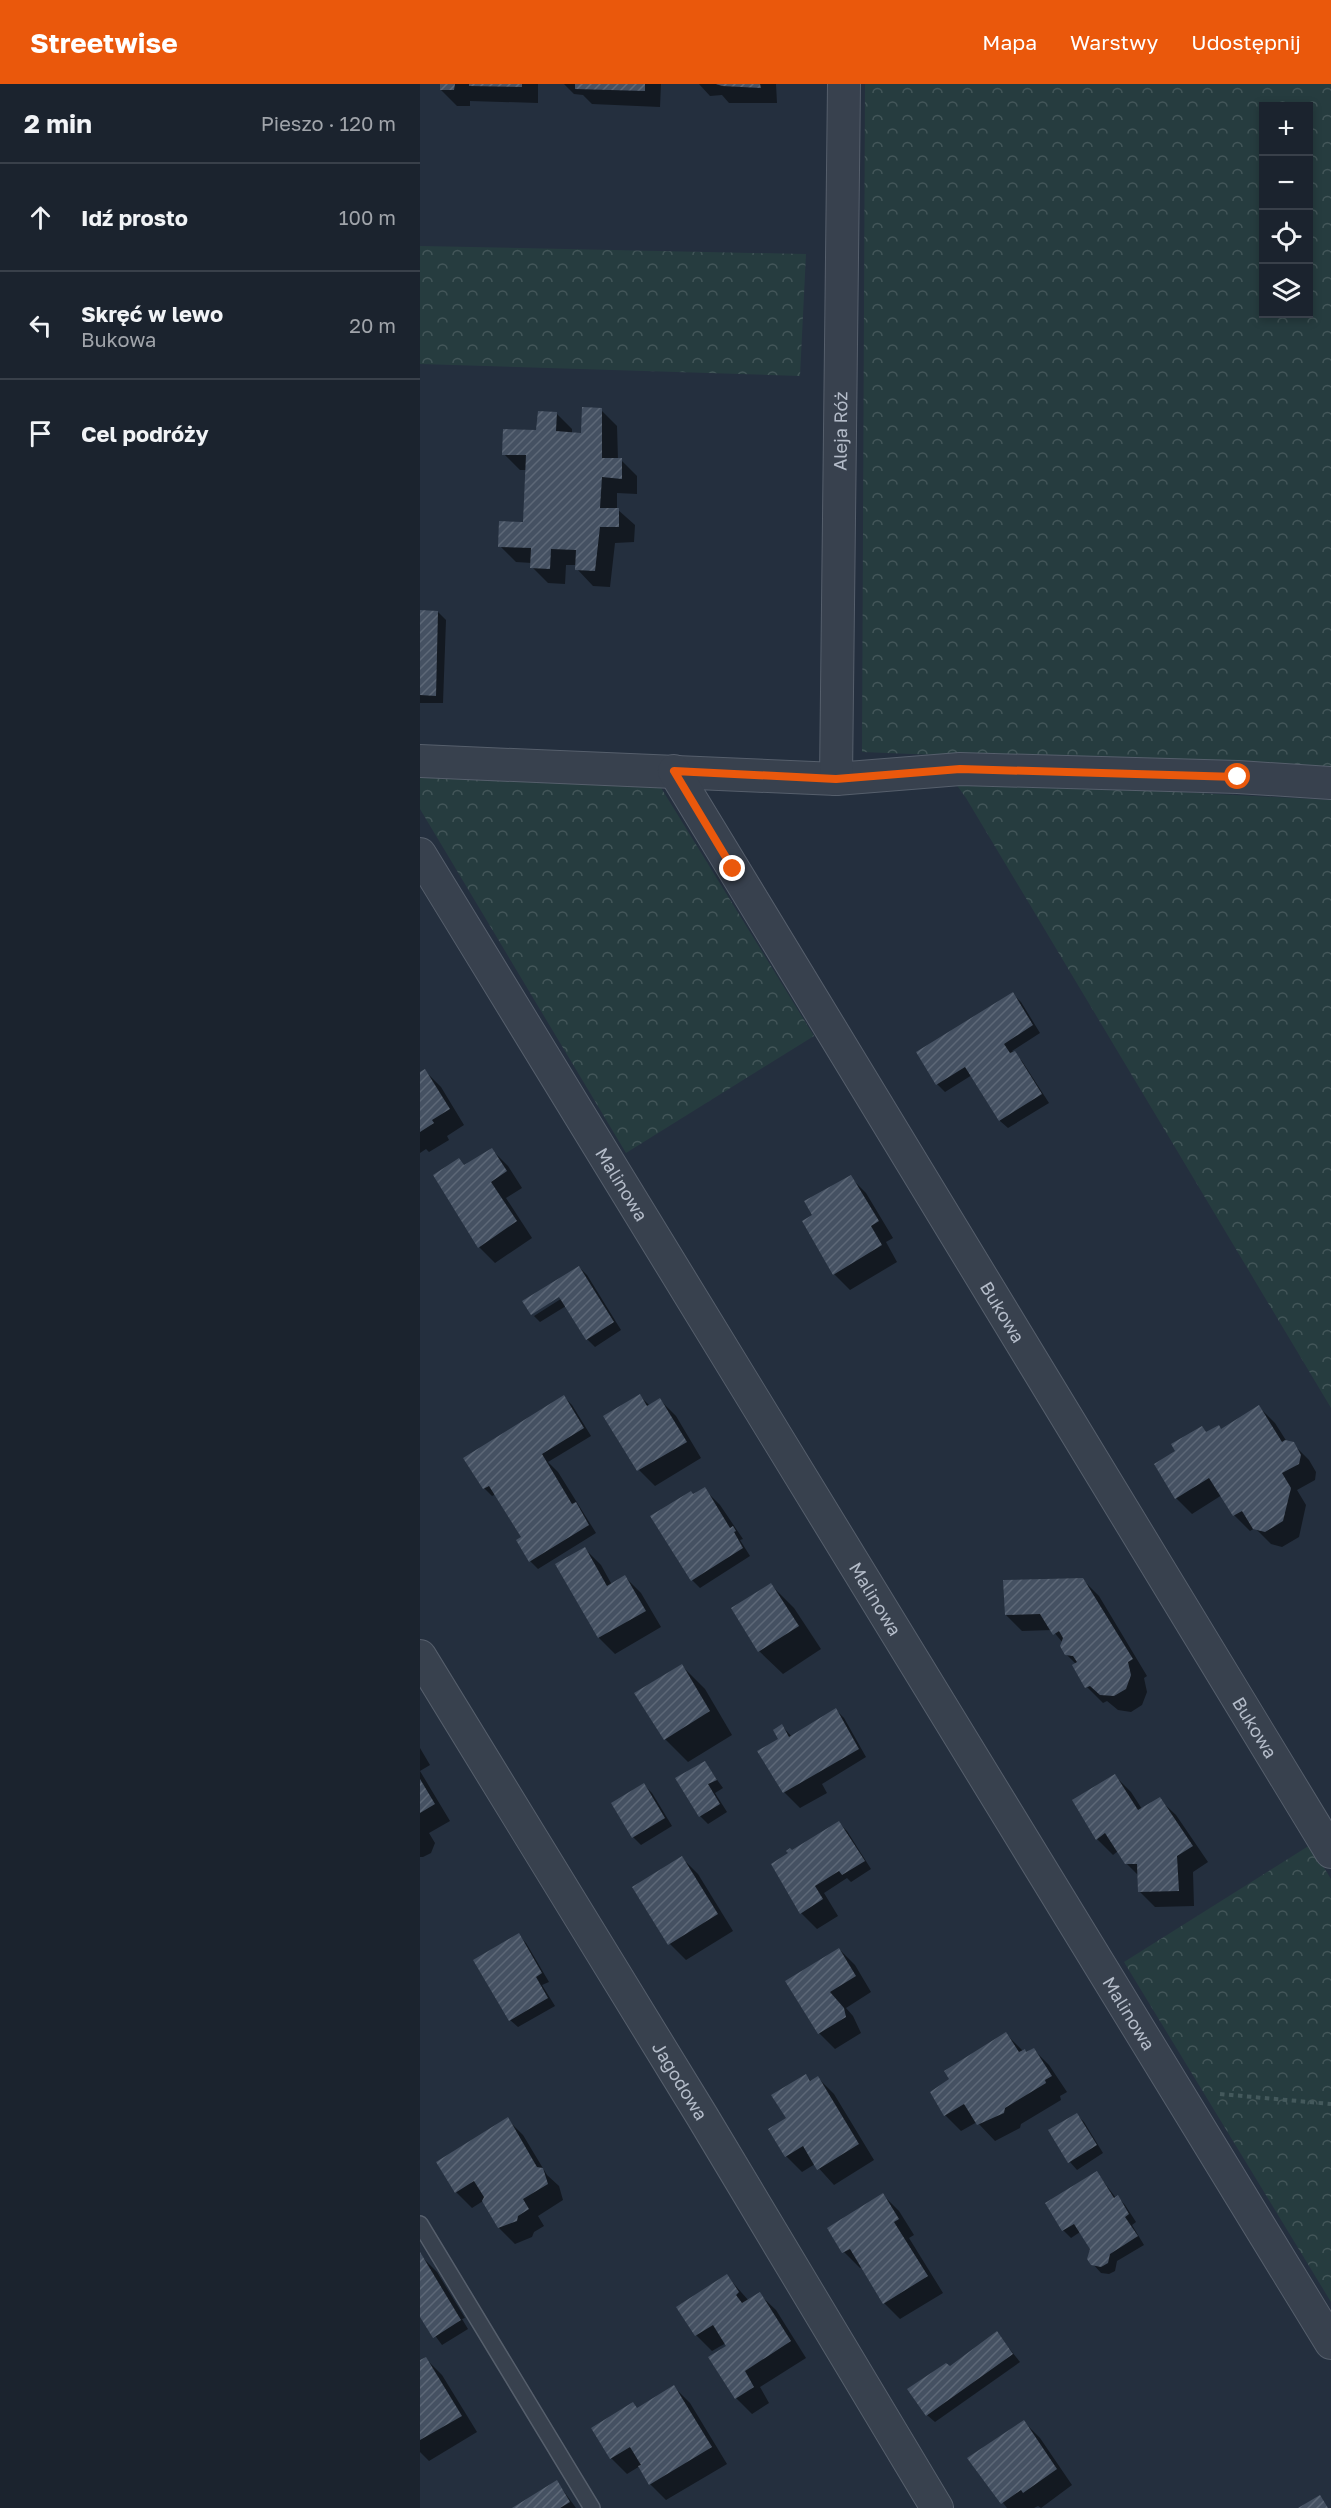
<!DOCTYPE html>
<html lang="pl">
<head>
<meta charset="utf-8">
<style>
	:root { --surface:#1b232e; --page:#282f3a; --text:#f1f3f6; --muted:#a0a4aa; --line:#39404a; --accent:#ea580c }
	body { margin:0; font-family:"Golos Text",sans-serif; background:var(--page); color:var(--text) }
	.controls { position:absolute; right:18px; top:18px; display:grid; overflow:hidden; border-radius:0px; box-shadow:0 3px 9px #0003 }
	.controls button { width:54px; height:54px; display:grid; place-items:center; padding:0; border:0; border-bottom:2px solid var(--line); background:var(--surface); color:var(--text); font:30px sans-serif }
	.stop { position:absolute; width:18px; height:18px; margin:-14px; border:4px solid #ea580c; border-radius:50%; background:#fff }
	.stop.end { background:#ea580c; border-color:#fff; box-shadow:0 2px 6px #0008 }
	.list { margin:0; padding:0; list-style:none }
	h2 { display:flex; justify-content:space-between; align-items:center; height:78px; margin:0; padding:0 24px; font-size:26px }
	h2 small { font-size:20px; font-weight:400; color:var(--muted) }
	.list li { display:grid; grid-template-columns:39px 1fr auto; gap:18px; align-items:center; box-sizing:border-box; height:108px; padding:0 24px; border-top:2px solid var(--line) }
	.list b { display:block; font-size:22px; white-space:nowrap }
	.list p { margin:0; font-size:20px; white-space:nowrap; color:var(--muted) }
	.list em { font-size:20px; font-style:normal; color:var(--muted) }
	.icon { flex:none; width:33px; height:33px; fill:none; stroke:currentColor; stroke-width:2; stroke-linecap:round; stroke-linejoin:round }
	.map { position:relative; flex:none; width:911px; height:2424px; overflow:hidden }
	header { display:flex; align-items:center; gap:36px; box-sizing:border-box; height:84px; padding:0 30px; background:var(--accent); color:#fff }
	header strong { font-size:28px }
	nav { display:flex; gap:33px; margin-inline-start:auto; font-size:21px }
	main { display:flex }
	aside { flex:1; background:var(--surface) }
	.map>svg:first-child { display:block }
</style>
</head>
<body>
<header>
<strong>Streetwise</strong>
<nav><a>Mapa</a><a>Warstwy</a><a>Udostępnij</a></nav>
</header>
<main>
<aside>
<h2>2 min<small>Pieszo · 120 m</small></h2>
<ul class="list">
<li><svg class="icon" aria-label="ahead" viewBox="0 0 24 24"><path d="M12 20V5M6 11l6-6 6 6"/></svg><div><b>Idź prosto</b></div><em>100 m</em></li>
<li><svg class="icon" aria-label="left" viewBox="0 0 24 24"><path d="M17 20v-9H6M10 6l-5 5 5 5"/></svg><div><b>Skręć w lewo</b><p>Bukowa</p></div><em>20 m</em></li>
<li><svg class="icon" aria-label="arrive" viewBox="0 0 24 24"><path d="M6 21V4h12l-3 4 3 4H6"/></svg><div><b>Cel podróży</b></div></li>
</ul>
</aside>
<div class="map">
<svg width="911" height="2424" viewBox="0 0 911 2424">
	<defs>
		<pattern id="forest-crowns" width="20" height="18" patternUnits="userSpaceOnUse" patternTransform="scale(1.5)"><rect width="20" height="18" fill="#263c3f"/><path d="M2 6a3 3 0 1 1 6 0M12 15a3 3 0 1 1 6 0" fill="none" stroke="#435659"/></pattern>
		<pattern id="building-hatch" width="6" height="6" patternUnits="userSpaceOnUse" patternTransform="scale(1.5)"><rect width="6" height="6" fill="#455162"/><path d="M-1 1l2-2M0 6l6-6M5 7l2-2" fill="none" stroke="#5d6877"/></pattern>
	</defs>
	<rect width="100%" height="100%" fill="#242f3e"/>
	<!-- forest -->
	<g fill="url(#forest-crowns)" fill-rule="evenodd">
		<path d="M 445,0 L 911,0 L 911,687 L 442,668 ZM 844,22 L 888,22 L 888,230 L 844,230 Z"/>
		<path d="M 0,162 L 386,170 L 380,292 L 0,280 Z"/>
		<path d="M 0,689 L 235,694 L 394,952 L 206,1069 L 0,725 Z"/>
		<path d="M 533,696 L 911,716 L 911,1324 L 546,714 Z"/>
		<path d="M 890,1761 L 911,1795 L 911,2218 L 704,1878 Z"/>
	</g>
	<!-- shadow -->
	<g fill="#0007">
		<path d="M 21,0 L 118,0 L 118,19 L 50,17 L 50,22 L 37,22 L 21,6 Z"/>
		<path d="M 144,0 L 241,0 L 240,23 L 172,20 L 163,11 L 154,10 Z"/>
		<path d="M 279,0 L 356,0 L 357,19 L 309,19 L 302,11 L 290,12 Z"/>
		<path d="M 181,326 L 197,342 L 198,376 L 201,376 L 217,392 L 217,410 L 197,409 L 197,425 L 215,441 L 214,458 L 195,459 L 190,503 L 173,502 L 157,485 L 157,481 L 146,481 L 145,500 L 128,499 L 112,483 L 112,479 L 96,478 L 80,462 L 105,440 L 107,386 L 100,386 L 84,370 L 117,348 L 136,329 L 152,345 L 152,350 L 162,350 Z"/>
		<path d="M 0,527 L 18,528 L 26,536 L 23,619 L 0,619 Z"/>
		<path d="M 593,910 L 601,918 L 620,949 L 592,967 L 602,977 L 629,1019 L 588,1044 L 580,1037 L 552,991 L 525,1008 L 517,1000 L 498,968 Z"/>
		<path d="M 5,987 L 21,1003 L 44,1041 L 27,1052 L 29,1056 L 9,1068 L 6,1065 L 0,1069 L 0,990 Z"/>
		<path d="M 72,1066 L 88,1082 L 102,1104 L 86,1114 L 112,1154 L 75,1179 L 59,1163 L 45,1082 Z"/>
		<path d="M 430,1093 L 446,1109 L 473,1154 L 466,1158 L 477,1178 L 430,1206 L 414,1190 L 394,1131 Z"/>
		<path d="M 159,1183 L 167,1191 L 201,1246 L 175,1263 L 167,1255 L 146,1222 L 120,1238 L 114,1232 L 147,1211 Z"/>
		<path d="M 220,1312 L 230,1322 L 240,1316 L 256,1332 L 281,1374 L 235,1402 L 219,1386 L 185,1333 Z"/>
		<path d="M 144,1313 L 152,1321 L 171,1352 L 128,1378 L 138,1388 L 176,1449 L 118,1485 L 110,1477 L 103,1454 L 76,1410 L 72,1412 L 64,1404 Z"/>
		<path d="M 839,1323 L 855,1339 L 867,1358 L 873,1360 L 889,1376 L 896,1388 L 895,1396 L 877,1406 L 886,1421 L 879,1453 L 862,1463 L 851,1460 L 835,1444 L 830,1447 L 814,1431 L 802,1411 L 772,1430 L 756,1414 L 787,1350 L 802,1346 Z"/>
		<path d="M 284,1405 L 300,1421 L 323,1455 L 320,1456 L 330,1472 L 280,1504 L 272,1496 L 232,1432 Z"/>
		<path d="M 165,1465 L 181,1481 L 192,1501 L 205,1493 L 221,1509 L 241,1543 L 195,1570 L 179,1554 L 137,1480 Z"/>
		<path d="M 662,1495 L 679,1512 L 727,1592 L 724,1594 L 727,1608 L 722,1621 L 711,1628 L 698,1626 L 687,1617 L 683,1619 L 667,1603 L 657,1581 L 646,1570 L 643,1559 L 632,1546 L 602,1547 L 586,1531 Z"/>
		<path d="M 351,1501 L 374,1524 L 401,1565 L 363,1590 L 339,1567 Z"/>
		<path d="M 261,1581 L 285,1605 L 312,1651 L 268,1678 L 245,1655 Z"/>
		<path d="M 416,1626 L 424,1634 L 446,1673 L 402,1700 L 407,1709 L 380,1724 L 364,1708 L 360,1656 L 362,1642 L 372,1653 Z"/>
		<path d="M 0,1664 L 10,1681 L 0,1687 L 30,1737 L 9,1749 L 15,1759 L 11,1769 L 3,1773 L 0,1773 Z"/>
		<path d="M 285,1679 L 303,1704 L 295,1709 L 307,1728 L 288,1740 L 280,1732 Z"/>
		<path d="M 695,1692 L 711,1708 L 722,1725 L 739,1715 L 756,1731 L 788,1778 L 773,1788 L 774,1822 L 735,1823 L 719,1807 L 719,1792 L 706,1779 L 698,1767 L 693,1771 L 677,1755 Z"/>
		<path d="M 224,1701 L 232,1709 L 252,1742 L 221,1761 L 213,1753 Z"/>
		<path d="M 419,1739 L 427,1747 L 451,1785 L 431,1798 L 427,1794 L 404,1809 L 418,1832 L 397,1845 L 381,1829 L 372,1768 Z"/>
		<path d="M 262,1774 L 278,1790 L 313,1847 L 266,1876 L 250,1860 L 214,1803 Z"/>
		<path d="M 98,1851 L 106,1859 L 129,1898 L 122,1901 L 135,1922 L 98,1943 L 90,1936 Z"/>
		<path d="M 419,1865 L 435,1881 L 451,1908 L 426,1924 L 433,1932 L 441,1949 L 415,1965 L 399,1949 Z"/>
		<path d="M 586,1950 L 603,1967 L 607,1969 L 613,1965 L 629,1981 L 647,2008 L 640,2012 L 641,2016 L 601,2040 L 600,2044 L 575,2057 L 557,2038 L 541,2047 L 525,2031 L 512,2008 L 531,1996 Z"/>
		<path d="M 386,1992 L 392,1998 L 398,1994 L 414,2010 L 454,2076 L 414,2101 L 395,2080 L 382,2088 L 366,2072 L 368,2035 Z"/>
		<path d="M 656,2030 L 664,2038 L 683,2069 L 657,2086 L 650,2078 Z"/>
		<path d="M 87,2035 L 103,2051 L 127,2091 L 139,2102 L 143,2116 L 118,2132 L 124,2142 L 114,2148 L 112,2153 L 95,2160 L 79,2144 L 63,2117 L 52,2124 L 36,2108 Z"/>
		<path d="M 677,2089 L 696,2114 L 698,2113 L 705,2121 L 716,2138 L 712,2141 L 724,2161 L 697,2177 L 695,2187 L 689,2190 L 681,2189 L 673,2180 L 671,2165 L 660,2148 L 651,2154 L 643,2146 Z"/>
		<path d="M 463,2111 L 479,2127 L 494,2151 L 489,2154 L 523,2209 L 480,2235 L 464,2219 L 442,2183 L 440,2184 L 424,2168 Z"/>
		<path d="M 1,2172 L 17,2188 L 45,2234 L 42,2235 L 48,2245 L 22,2261 L 0,2231 Z"/>
		<path d="M 307,2192 L 329,2217 L 339,2210 L 356,2226 L 386,2274 L 340,2303 L 349,2319 L 332,2330 L 316,2314 L 306,2259 L 292,2267 L 276,2251 L 258,2223 Z"/>
		<path d="M 577,2249 L 600,2278 L 515,2338 L 507,2331 Z"/>
		<path d="M 6,2275 L 22,2291 L 57,2348 L 9,2377 L 0,2368 L 0,2278 Z"/>
		<path d="M 254,2303 L 270,2319 L 307,2380 L 246,2416 L 230,2400 L 220,2382 L 207,2390 L 191,2374 L 218,2325 Z"/>
		<path d="M 604,2338 L 620,2354 L 652,2401 L 621,2424 L 618,2422 L 614,2424 L 587,2424 L 549,2375 Z"/>
		<path d="M 137,2398 L 156,2424 L 94,2424 Z"/>
	</g>
	<!-- building -->
	<g fill="url(#building-hatch)">
		<path d="M 20,0 L 35,0 L 34,6 L 20,6 Z"/>
		<path d="M 49,0 L 102,0 L 102,3 L 49,2 Z"/>
		<path d="M 155,0 L 225,0 L 225,7 L 155,5 Z"/>
		<path d="M 296,0 L 340,0 L 341,4 L 302,2 Z"/>
		<path d="M 162,323 L 182,324 L 182,374 L 202,374 L 202,395 L 182,393 L 180,424 L 199,424 L 199,443 L 180,443 L 175,487 L 155,486 L 156,466 L 131,465 L 130,485 L 110,484 L 111,464 L 78,463 L 79,437 L 103,438 L 106,371 L 82,371 L 83,345 L 116,346 L 118,327 L 137,328 L 136,347 L 161,349 Z"/>
		<path d="M 0,526 L 18,527 L 16,612 L 0,611 Z"/>
		<path d="M 593,908 L 613,941 L 584,960 L 590,969 L 595,967 L 622,1010 L 579,1037 L 545,983 L 516,1001 L 496,968 Z"/>
		<path d="M 5,985 L 30,1025 L 12,1036 L 14,1039 L 0,1048 L 0,988 Z"/>
		<path d="M 72,1064 L 87,1087 L 71,1098 L 97,1137 L 58,1164 L 13,1091 L 39,1074 L 44,1081 Z"/>
		<path d="M 431,1091 L 459,1137 L 451,1142 L 462,1161 L 413,1191 L 382,1137 L 392,1131 L 384,1117 Z"/>
		<path d="M 159,1182 L 194,1238 L 166,1256 L 139,1213 L 111,1231 L 102,1217 Z"/>
		<path d="M 220,1310 L 227,1322 L 240,1314 L 267,1358 L 217,1387 L 183,1332 Z"/>
		<path d="M 144,1311 L 164,1344 L 122,1370 L 152,1420 L 156,1418 L 169,1441 L 109,1478 L 96,1456 L 101,1453 L 69,1402 L 63,1405 L 43,1374 Z"/>
		<path d="M 839,1321 L 862,1358 L 865,1356 L 874,1358 L 881,1371 L 879,1380 L 862,1389 L 871,1404 L 863,1437 L 845,1448 L 833,1445 L 822,1427 L 813,1432 L 789,1394 L 755,1415 L 734,1380 L 755,1367 L 751,1360 L 782,1342 L 786,1348 L 799,1341 L 801,1345 Z"/>
		<path d="M 285,1403 L 310,1444 L 313,1442 L 316,1447 L 314,1448 L 323,1464 L 271,1497 L 230,1432 L 271,1407 L 273,1410 Z"/>
		<path d="M 165,1463 L 187,1502 L 205,1491 L 226,1527 L 178,1554 L 135,1480 Z"/>
		<path d="M 663,1494 L 713,1575 L 708,1578 L 711,1591 L 706,1605 L 694,1612 L 680,1611 L 670,1602 L 665,1604 L 652,1581 L 657,1578 L 653,1572 L 645,1571 L 640,1562 L 643,1554 L 639,1547 L 633,1551 L 620,1530 L 585,1531 L 583,1496 Z"/>
		<path d="M 351,1499 L 379,1542 L 338,1568 L 311,1524 Z"/>
		<path d="M 262,1580 L 290,1627 L 244,1656 L 214,1609 Z"/>
		<path d="M 416,1624 L 439,1665 L 363,1709 L 337,1667 L 358,1655 L 353,1646 L 362,1640 L 369,1653 Z"/>
		<path d="M 285,1677 L 297,1696 L 288,1700 L 300,1720 L 279,1733 L 255,1694 Z"/>
		<path d="M 695,1690 L 718,1726 L 740,1713 L 773,1762 L 757,1772 L 759,1807 L 718,1808 L 717,1780 L 705,1780 L 685,1749 L 676,1756 L 652,1716 Z"/>
		<path d="M 0,1695 L 15,1720 L 0,1729 Z"/>
		<path d="M 224,1699 L 245,1734 L 212,1754 L 191,1719 Z"/>
		<path d="M 419,1737 L 445,1777 L 422,1791 L 419,1787 L 395,1802 L 403,1815 L 380,1830 L 351,1780 L 368,1769 L 366,1767 L 370,1764 L 372,1766 Z"/>
		<path d="M 262,1772 L 298,1830 L 248,1861 L 212,1803 Z"/>
		<path d="M 99,1849 L 122,1889 L 116,1893 L 128,1914 L 89,1937 L 53,1876 Z"/>
		<path d="M 419,1864 L 436,1892 L 410,1908 L 424,1924 L 426,1933 L 398,1950 L 365,1897 Z"/>
		<path d="M 586,1948 L 599,1968 L 605,1965 L 606,1968 L 614,1964 L 632,1992 L 625,1996 L 626,1999 L 585,2024 L 584,2029 L 557,2041 L 544,2020 L 524,2032 L 510,2008 L 529,1995 L 524,1987 Z"/>
		<path d="M 386,1990 L 390,1997 L 398,1992 L 439,2060 L 397,2086 L 383,2062 L 365,2073 L 348,2045 L 366,2034 L 351,2011 Z"/>
		<path d="M 657,2029 L 677,2061 L 648,2079 L 628,2046 Z"/>
		<path d="M 88,2033 L 117,2083 L 123,2084 L 128,2100 L 103,2115 L 109,2125 L 98,2132 L 97,2137 L 78,2144 L 62,2117 L 64,2113 L 54,2097 L 35,2109 L 16,2078 Z"/>
		<path d="M 677,2087 L 694,2114 L 698,2111 L 709,2130 L 705,2133 L 718,2152 L 690,2170 L 688,2179 L 681,2183 L 671,2181 L 667,2175 L 670,2165 L 654,2140 L 642,2147 L 625,2119 Z"/>
		<path d="M 463,2109 L 479,2135 L 474,2138 L 508,2192 L 463,2220 L 430,2165 L 422,2169 L 407,2144 Z"/>
		<path d="M 0,2168 L 41,2236 L 13,2254 L 0,2233 Z"/>
		<path d="M 307,2190 L 319,2208 L 316,2211 L 322,2219 L 340,2208 L 371,2257 L 325,2287 L 334,2303 L 315,2315 L 288,2273 L 306,2262 L 293,2241 L 275,2252 L 256,2223 Z"/>
		<path d="M 577,2247 L 593,2270 L 506,2332 L 487,2305 L 526,2279 L 530,2282 Z"/>
		<path d="M 6,2273 L 42,2332 L 0,2356 L 0,2276 Z"/>
		<path d="M 254,2301 L 292,2363 L 229,2401 L 218,2382 L 221,2381 L 210,2363 L 190,2375 L 171,2344 L 213,2318 L 217,2324 Z"/>
		<path d="M 604,2336 L 637,2385 L 603,2409 L 601,2406 L 581,2420 L 547,2374 Z"/>
		<path d="M 137,2396 L 150,2418 L 140,2424 L 92,2424 Z"/>
		<path d="M 900,2411 L 908,2424 L 878,2424 Z"/>
	</g>
	<g fill="none" stroke-linecap="round" stroke-linejoin="round">
		<defs>
			<path id="service" d="M 0,2140 L 172,2424"/>
			<g id="minor">
				<path d="M 0,677 L 416,695 L 540,685 L 818,693 L 911,699"/>
				<path id="s1" d="M 254,687 L 911,1768"/>
				<path id="s2" d="M 416,695 L 424,0"/>
				<path id="s3" d="M 0,770 L 911,2259"/>
				<path id="s4" d="M 0,1572 L 282,2032 L 517,2424"/>
			</g>
		</defs>
		<!-- service casing -->
		<use href="#service" stroke="#565f6c" stroke-width="18"/>
		<!-- minor casing -->
		<use href="#minor" stroke="#565f6c" stroke-width="34"/>
		<!-- path -->
		<path stroke="#44595c" stroke-width="4" stroke-dasharray="4.5 4.5" stroke-linecap="butt" d="M 800,2010 L 911,2020"/>
		<!-- service -->
		<use href="#service" stroke="#38414e" stroke-width="15"/>
		<!-- minor -->
		<use href="#minor" stroke="#38414e" stroke-width="32"/>
	</g>
	<g fill="none" stroke-linecap="round" stroke-linejoin="round">
		<!-- route -->
		<path stroke="#ea580c" stroke-width="8" d="M 313,785 L 254,687 L 416,695 L 540,685 L 818,693"/>
	</g>
	<g text-anchor="middle" dominant-baseline="central" stroke-width="4.5" stroke-linejoin="round" paint-order="stroke">
		<!-- street labels -->
		<g font-size="18" fill="#b4bcc9" stroke="#1d2633">
			<text stroke="none"><textPath href="#s2" startOffset="348">Aleja Róż</textPath></text>
			<text stroke="none"><textPath href="#s3" startOffset="387">Malinowa</textPath></text>
			<text stroke="none"><textPath href="#s1" startOffset="633">Bukowa</textPath></text>
			<text stroke="none"><textPath href="#s3" startOffset="873">Malinowa</textPath></text>
			<text stroke="none"><textPath href="#s1" startOffset="1119">Bukowa</textPath></text>
			<text stroke="none"><textPath href="#s3" startOffset="1359">Malinowa</textPath></text>
			<text stroke="none"><textPath href="#s4" startOffset="498">Jagodowa</textPath></text>
		</g>
	</g>
</svg>
<div class="controls">
<button>+</button>
<button>−</button>
<button><svg class="icon" aria-label="locate" viewBox="0 0 24 24"><circle cx="12" cy="12" r="6"/><path d="M12 2v4M12 18v4M2 12h4M18 12h4"/></svg></button>
<button><svg class="icon" aria-label="layers" viewBox="0 0 24 24"><path d="M12 4l9 5-9 5-9-5zM3 14l9 5 9-5"/></svg></button>
</div>
<div class="stop" style="left:818px;top:693px"></div>
<div class="stop end" style="left:313px;top:785px"></div>
</div>
</main>
</body>
</html>
